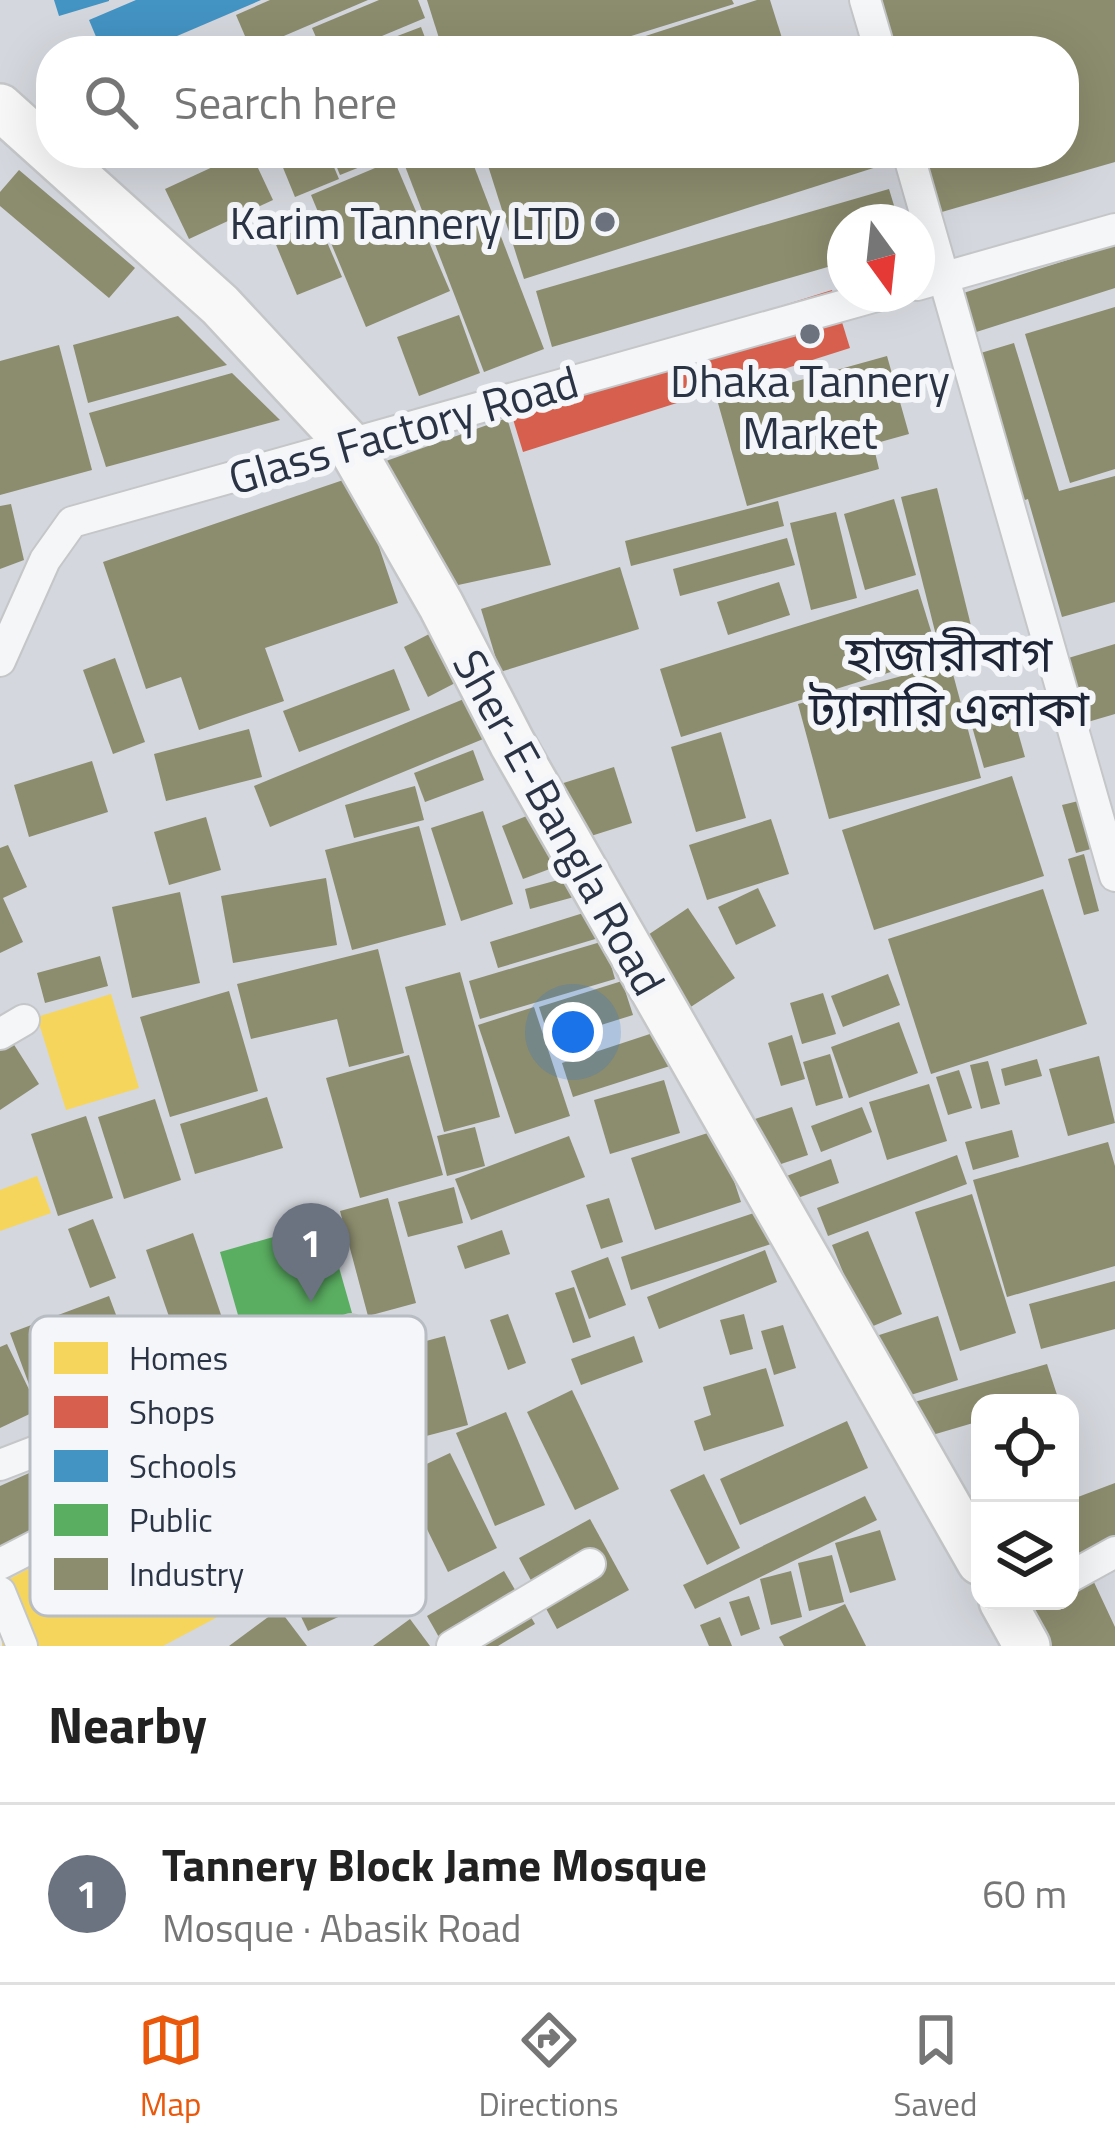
<!DOCTYPE html>
<html lang="en">
<head>
<meta charset="utf-8">
<style>
	:root { --surface:#fff; --page:#f6f6f6; --text:#222; --muted:#767676; --line:#e0e0e0; --accent:#ea580c }
	body { margin:0; font-family:"Titillium Web","Noto Sans Bengali",sans-serif; background:var(--page); color:var(--text) }
	.controls { position:absolute; right:36px; bottom:36px; display:grid; overflow:hidden; border-radius:24px; box-shadow:0 12px 48px #0002 }
	.controls button { width:108px; height:108px; display:grid; place-items:center; padding:0; border:0; border-bottom:3px solid var(--line); background:var(--surface); color:var(--text); font:60px sans-serif }
	.compass { position:absolute; left:827px; top:204px; width:108px; height:108px; border-radius:50%; background:var(--surface); box-shadow:0 12px 48px #0002; rotate:165deg }
	.you { position:absolute; left:573px; top:1032px; width:42px; height:42px; margin:-30px; border:9px solid #fff; border-radius:50%; background:#1a73e8; box-shadow:0 0 0 18px #1a73e833 }
	.badge { display:grid; place-items:center; width:78px; height:78px; border-radius:50%; background:var(--accent); color:#fff; font-size:39px; font-weight:700 }
	.pin { position:absolute; translate:-50% -99px; filter:drop-shadow(0 3px 6px #0008) }
	.pin::after { content:''; position:absolute; top:63px; width:42px; height:36px; background:inherit; clip-path:polygon(0 0,100% 0,50% 100%) }
	.list { margin:0; padding:0; list-style:none }
	h2 { display:flex; justify-content:space-between; align-items:center; height:156px; margin:0; padding:0 48px; font-size:51px }
	h2 small { font-size:39px; font-weight:400; color:var(--muted) }
	.list li { display:grid; grid-template-columns:78px 1fr auto; gap:36px; align-items:center; box-sizing:border-box; height:180px; padding:0 48px; border-top:3px solid var(--line) }
	.list b { display:block; font-size:45px; white-space:nowrap }
	.list p { margin:0; font-size:39px; white-space:nowrap; color:var(--muted) }
	.list em { font-size:39px; font-style:normal; color:var(--muted) }
	.icon { flex:none; width:66px; height:66px; fill:none; stroke:currentColor; stroke-width:2; stroke-linecap:round; stroke-linejoin:round }
	.map { position:relative; flex:none; width:1115px; height:1646px; overflow:hidden }
	.search { position:absolute; background:var(--surface); box-shadow:0 12px 48px #0002; left:36px; right:36px; top:36px; height:132px; display:flex; align-items:center; gap:30px; box-sizing:border-box; padding:0 42px; border-radius:48px; color:var(--muted); font-size:45px }
	.sheet { height:336px; background:var(--surface) }
	nav { display:flex; justify-content:space-around; align-items:center; box-sizing:border-box; height:168px; border-top:3px solid var(--line); background:var(--surface); font-size:33px; color:var(--muted) }
	nav a { display:grid; justify-items:center; gap:6px }
	nav .on { color:var(--accent) }
	.map>svg:first-child { display:block }
</style>
</head>
<body>
<div class="map">
<svg width="1115" height="1646" viewBox="0 0 1115 1646">
	<rect width="100%" height="100%" fill="#e6e8ea"/>
	<!-- built -->
	<path fill="#d4d7dd" fill-rule="evenodd" d="M 0,0 L 1115,0 L 1115,1646 L 17,1646 L 0,1529 ZM 51,51 L 1064,51 L 1064,153 L 51,153 ZM 845,222 L 917,222 L 917,294 L 845,294 ZM 980,1403 L 1070,1403 L 1070,1601 L 980,1601 Z"/>
	<!-- homes -->
	<g fill="#f6d55c">
		<path d="M 111,994 L 139,1088 L 66,1110 L 37,1017 Z"/>
		<path d="M 37,1176 L 51,1213 L 0,1231 L 0,1190 Z"/>
		<path d="M 199,1509 L 221,1552 L 233,1545 L 259,1595 L 163,1646 L 2,1646 L 0,1584 L 117,1522 L 130,1546 Z"/>
	</g>
	<!-- shops -->
	<path fill="#d6604d" d="M 832,290 L 850,348 L 523,452 L 505,393 Z"/>
	<!-- schools -->
	<g fill="#4393c3">
		<path d="M 54,0 L 109,0 L 109,1 L 59,16 Z"/>
		<path d="M 136,0 L 261,0 L 142,51 L 102,51 L 89,20 Z"/>
	</g>
	<!-- public -->
	<path fill="#5aae61" d="M 326,1222 L 354,1320 L 248,1350 L 220,1252 Z"/>
	<!-- industry -->
	<g fill="#8c8c6e">
		<path d="M 270,0 L 368,0 L 251,50 L 236,15 Z"/>
		<path d="M 379,0 L 418,0 L 425,18 L 346,51 L 322,51 L 312,28 Z"/>
		<path d="M 427,0 L 732,0 L 734,4 L 583,51 L 443,51 Z"/>
		<path d="M 757,0 L 770,0 L 786,51 L 599,51 Z"/>
		<path d="M 868,0 L 1115,0 L 1115,162 L 921,218 L 902,153 L 1064,153 L 1064,51 L 883,51 Z"/>
		<path d="M 421,27 L 430,51 L 358,51 Z"/>
		<path d="M 243,153 L 251,153 L 273,200 L 189,239 L 165,189 Z"/>
		<path d="M 277,153 L 328,153 L 339,179 L 295,197 Z"/>
		<path d="M 331,153 L 395,153 L 340,175 Z"/>
		<path d="M 400,153 L 469,153 L 544,349 L 484,372 Z"/>
		<path d="M 484,153 L 883,153 L 886,164 L 524,279 Z"/>
		<path d="M 394,160 L 450,291 L 366,327 L 311,195 Z"/>
		<path d="M 19,170 L 135,268 L 109,298 L 0,206 L 0,192 Z"/>
		<path d="M 889,189 L 899,222 L 845,222 L 845,262 L 552,347 L 536,291 Z"/>
		<path d="M 318,221 L 342,277 L 297,295 L 274,240 Z"/>
		<path d="M 1115,245 L 1115,288 L 970,334 L 957,295 Z"/>
		<path d="M 1115,307 L 1115,469 L 1070,483 L 1025,334 Z"/>
		<path d="M 459,315 L 480,373 L 419,396 L 397,337 Z"/>
		<path d="M 178,316 L 227,365 L 88,403 L 73,345 Z"/>
		<path d="M 1014,343 L 1059,491 L 1115,476 L 1115,602 L 1062,617 L 1028,499 L 999,508 L 954,361 Z"/>
		<path d="M 59,345 L 92,470 L 0,495 L 0,361 Z"/>
		<path d="M 887,356 L 909,434 L 873,444 L 879,469 L 747,506 L 718,403 Z"/>
		<path d="M 232,373 L 280,420 L 106,467 L 89,413 Z"/>
		<path d="M 507,418 L 551,565 L 449,587 L 372,466 Z"/>
		<path d="M 355,476 L 398,603 L 265,648 L 284,701 L 199,730 L 181,677 L 146,689 L 103,562 Z"/>
		<path d="M 937,488 L 977,650 L 942,659 L 901,497 Z"/>
		<path d="M 894,499 L 916,575 L 865,590 L 844,514 Z"/>
		<path d="M 778,501 L 784,526 L 631,566 L 625,541 Z"/>
		<path d="M 11,504 L 24,560 L 0,569 L 0,506 Z"/>
		<path d="M 836,512 L 857,598 L 811,610 L 790,523 Z"/>
		<path d="M 787,538 L 795,565 L 680,596 L 673,569 Z"/>
		<path d="M 620,567 L 639,629 L 500,672 L 481,609 Z"/>
		<path d="M 779,582 L 790,615 L 728,635 L 717,602 Z"/>
		<path d="M 918,589 L 939,657 L 681,737 L 660,669 Z"/>
		<path d="M 435,631 L 459,681 L 428,697 L 404,647 Z"/>
		<path d="M 1115,644 L 1115,714 L 1074,726 L 1055,662 Z"/>
		<path d="M 115,658 L 145,742 L 113,754 L 83,670 Z"/>
		<path d="M 950,663 L 981,778 L 829,819 L 798,704 Z"/>
		<path d="M 394,669 L 410,710 L 299,752 L 283,711 Z"/>
		<path d="M 471,696 L 488,737 L 270,827 L 254,786 Z"/>
		<path d="M 1012,711 L 1025,757 L 984,768 L 971,723 Z"/>
		<path d="M 249,729 L 262,777 L 166,801 L 154,754 Z"/>
		<path d="M 721,732 L 746,818 L 696,832 L 671,747 Z"/>
		<path d="M 473,750 L 484,780 L 425,802 L 414,773 Z"/>
		<path d="M 92,761 L 108,812 L 29,837 L 14,785 Z"/>
		<path d="M 614,767 L 632,823 L 572,842 L 554,786 Z"/>
		<path d="M 1012,776 L 1044,876 L 874,930 L 842,830 Z"/>
		<path d="M 415,786 L 424,820 L 354,838 L 345,805 Z"/>
		<path d="M 1099,796 L 1113,843 L 1076,853 L 1062,805 Z"/>
		<path d="M 483,811 L 513,904 L 461,921 L 431,828 Z"/>
		<path d="M 534,813 L 555,867 L 523,879 L 502,826 Z"/>
		<path d="M 206,817 L 221,870 L 169,885 L 154,832 Z"/>
		<path d="M 771,819 L 789,874 L 707,900 L 689,845 Z"/>
		<path d="M 419,826 L 446,925 L 352,950 L 325,850 Z"/>
		<path d="M 8,845 L 27,887 L 3,898 L 23,942 L 0,953 L 0,848 Z"/>
		<path d="M 1084,854 L 1099,911 L 1084,915 L 1068,859 Z"/>
		<path d="M 569,877 L 574,897 L 530,909 L 525,889 Z"/>
		<path d="M 326,878 L 337,945 L 233,963 L 221,896 Z"/>
		<path d="M 758,888 L 776,926 L 736,945 L 718,907 Z"/>
		<path d="M 1043,889 L 1087,1024 L 931,1074 L 888,939 Z"/>
		<path d="M 180,892 L 200,983 L 132,998 L 112,907 Z"/>
		<path d="M 688,908 L 735,978 L 683,1012 L 636,943 Z"/>
		<path d="M 593,910 L 602,937 L 498,968 L 490,942 Z"/>
		<path d="M 604,941 L 615,979 L 480,1019 L 469,981 Z"/>
		<path d="M 378,949 L 404,1053 L 349,1067 L 337,1019 L 251,1039 L 237,984 Z"/>
		<path d="M 100,956 L 108,986 L 45,1003 L 37,973 Z"/>
		<path d="M 460,972 L 500,1117 L 444,1132 L 405,987 Z"/>
		<path d="M 888,974 L 900,1005 L 843,1027 L 831,996 Z"/>
		<path d="M 622,981 L 633,1015 L 550,1041 L 539,1007 Z"/>
		<path d="M 229,991 L 258,1091 L 170,1117 L 140,1017 Z"/>
		<path d="M 823,993 L 836,1034 L 802,1044 L 790,1003 Z"/>
		<path d="M 534,1007 L 570,1116 L 515,1134 L 478,1025 Z"/>
		<path d="M 899,1022 L 918,1073 L 849,1098 L 831,1047 Z"/>
		<path d="M 662,1030 L 673,1065 L 573,1097 L 562,1063 Z"/>
		<path d="M 792,1035 L 805,1079 L 781,1086 L 768,1043 Z"/>
		<path d="M 11,1040 L 39,1084 L 0,1110 L 0,1047 Z"/>
		<path d="M 830,1054 L 843,1098 L 816,1106 L 803,1062 Z"/>
		<path d="M 409,1055 L 443,1175 L 360,1198 L 326,1078 Z"/>
		<path d="M 1099,1056 L 1115,1123 L 1068,1136 L 1049,1069 Z"/>
		<path d="M 1037,1059 L 1042,1076 L 1005,1086 L 1001,1069 Z"/>
		<path d="M 988,1061 L 1000,1104 L 981,1109 L 970,1065 Z"/>
		<path d="M 959,1070 L 972,1108 L 948,1115 L 936,1077 Z"/>
		<path d="M 664,1080 L 680,1133 L 610,1154 L 594,1100 Z"/>
		<path d="M 929,1084 L 947,1141 L 887,1160 L 869,1102 Z"/>
		<path d="M 267,1097 L 283,1148 L 195,1174 L 180,1124 Z"/>
		<path d="M 155,1099 L 181,1180 L 124,1199 L 98,1117 Z"/>
		<path d="M 792,1107 L 808,1155 L 769,1168 L 752,1120 Z"/>
		<path d="M 862,1107 L 872,1132 L 821,1152 L 811,1126 Z"/>
		<path d="M 86,1116 L 113,1198 L 58,1216 L 31,1134 Z"/>
		<path d="M 475,1127 L 485,1166 L 447,1176 L 437,1136 Z"/>
		<path d="M 717,1130 L 741,1202 L 655,1230 L 631,1158 Z"/>
		<path d="M 1012,1130 L 1019,1157 L 973,1170 L 965,1142 Z"/>
		<path d="M 569,1136 L 585,1177 L 471,1220 L 455,1179 Z"/>
		<path d="M 1108,1142 L 1115,1166 L 1115,1266 L 1007,1297 L 973,1180 Z"/>
		<path d="M 957,1155 L 967,1184 L 828,1236 L 817,1208 Z"/>
		<path d="M 831,1159 L 839,1183 L 792,1200 L 784,1177 Z"/>
		<path d="M 454,1187 L 463,1223 L 408,1237 L 398,1202 Z"/>
		<path d="M 972,1194 L 1016,1333 L 960,1351 L 915,1212 Z"/>
		<path d="M 388,1198 L 416,1303 L 368,1316 L 340,1211 Z"/>
		<path d="M 609,1198 L 623,1242 L 601,1249 L 586,1205 Z"/>
		<path d="M 760,1211 L 771,1244 L 631,1290 L 621,1257 Z"/>
		<path d="M 93,1219 L 116,1278 L 90,1288 L 68,1229 Z"/>
		<path d="M 502,1230 L 510,1254 L 465,1269 L 457,1246 Z"/>
		<path d="M 868,1231 L 902,1314 L 866,1329 L 832,1245 Z"/>
		<path d="M 193,1233 L 231,1344 L 184,1360 L 146,1250 Z"/>
		<path d="M 765,1250 L 777,1282 L 659,1329 L 647,1297 Z"/>
		<path d="M 608,1257 L 626,1305 L 589,1319 L 571,1271 Z"/>
		<path d="M 1115,1281 L 1115,1329 L 1041,1349 L 1029,1304 Z"/>
		<path d="M 574,1287 L 591,1337 L 573,1343 L 555,1293 Z"/>
		<path d="M 109,1296 L 143,1387 L 44,1425 L 38,1410 L 0,1428 L 0,1347 L 7,1344 L 37,1406 L 10,1333 Z"/>
		<path d="M 508,1314 L 526,1363 L 508,1370 L 490,1320 Z"/>
		<path d="M 744,1314 L 753,1349 L 730,1355 L 720,1320 Z"/>
		<path d="M 938,1316 L 958,1380 L 895,1400 L 873,1337 Z"/>
		<path d="M 783,1325 L 796,1368 L 774,1375 L 761,1331 Z"/>
		<path d="M 445,1336 L 468,1425 L 411,1440 L 388,1351 Z"/>
		<path d="M 634,1336 L 643,1362 L 581,1385 L 571,1359 Z"/>
		<path d="M 1047,1364 L 1058,1398 L 1041,1403 L 980,1403 L 980,1421 L 922,1438 L 911,1403 Z"/>
		<path d="M 766,1368 L 784,1426 L 704,1451 L 694,1421 L 711,1415 L 703,1387 Z"/>
		<path d="M 572,1390 L 619,1489 L 575,1510 L 527,1412 Z"/>
		<path d="M 506,1412 L 545,1505 L 495,1526 L 456,1433 Z"/>
		<path d="M 847,1421 L 868,1468 L 740,1525 L 720,1479 Z"/>
		<path d="M 106,1439 L 129,1490 L 0,1549 L 0,1486 Z"/>
		<path d="M 450,1453 L 497,1548 L 448,1572 L 401,1476 Z"/>
		<path d="M 704,1474 L 740,1548 L 707,1565 L 670,1490 Z"/>
		<path d="M 1115,1483 L 1115,1540 L 1070,1556 L 1070,1500 Z"/>
		<path d="M 865,1496 L 877,1520 L 695,1609 L 683,1585 Z"/>
		<path d="M 294,1499 L 349,1612 L 308,1631 L 253,1518 Z"/>
		<path d="M 590,1519 L 629,1590 L 557,1629 L 519,1558 Z"/>
		<path d="M 880,1530 L 896,1580 L 850,1593 L 835,1543 Z"/>
		<path d="M 832,1555 L 844,1602 L 809,1611 L 798,1563 Z"/>
		<path d="M 504,1571 L 535,1624 L 498,1646 L 444,1646 L 427,1616 Z"/>
		<path d="M 791,1571 L 802,1617 L 771,1625 L 760,1579 Z"/>
		<path d="M 1092,1578 L 1115,1627 L 1115,1646 L 1033,1646 L 1018,1613 L 1042,1601 L 1070,1601 L 1070,1588 Z"/>
		<path d="M 749,1596 L 760,1629 L 741,1636 L 729,1602 Z"/>
		<path d="M 845,1604 L 866,1646 L 784,1646 L 779,1637 Z"/>
		<path d="M 279,1609 L 307,1646 L 229,1646 Z"/>
		<path d="M 720,1617 L 732,1646 L 709,1646 L 700,1625 Z"/>
		<path d="M 410,1619 L 430,1646 L 373,1646 Z"/>
	</g>
	<g fill="none" stroke-linecap="round" stroke-linejoin="round">
		<defs>
			<g id="street">
				<path d="M 865,0 L 880,51"/>
				<path d="M 908,153 L 1115,876"/>
				<path d="M 917,285 L 1115,229"/>
				<path d="M 0,661 L 45,560 L 72,522 L 884,294"/>
				<path d="M 0,1034 L 24,1020"/>
				<path d="M 0,1465 L 351,1330"/>
				<path d="M 0,1564 L 139,1493"/>
				<path d="M 1070,1577 L 1115,1552"/>
				<path d="M 0,1592 L 22,1646"/>
				<path d="M 452,1646 L 590,1564"/>
			</g>
			<g id="secondary">
				<path d="M 0,107 L 220,305 L 349,444 L 441,605 L 512,743 L 980,1562"/>
				<path d="M 1002,1601 L 1027,1646"/>
			</g>
		</defs>
		<!-- street casing -->
		<use href="#street" stroke="#c4c6c8" stroke-width="34"/>
		<!-- secondary casing -->
		<use href="#secondary" stroke="#c4c6c8" stroke-width="50"/>
		<!-- street -->
		<use href="#street" stroke="#f5f6f7" stroke-width="30"/>
		<!-- secondary -->
		<use href="#secondary" stroke="#f8f8f8" stroke-width="45"/>
	</g>
	<!-- markers -->
	<g fill="#6c737f" stroke="#f4f6f9" stroke-width="4.5">
		<circle cx="605" cy="222" r="12"/>
		<circle cx="810" cy="334" r="12"/>
	</g>
	<g text-anchor="middle" dominant-baseline="central" stroke-width="12" stroke-linejoin="round" paint-order="stroke">
		<!-- poi labels -->
		<g font-size="45" fill="#2b3445" stroke="#f4f6f9" text-anchor="end">
			<text x="581" y="222">Karim Tannery LTD</text>
			<text x="810" y="380" text-anchor="middle">Dhaka Tannery<tspan x="810" dy="52">Market</tspan></text>
		</g>
		<!-- street labels -->
		<g font-size="45" fill="#2b3445" stroke="#f4f6f9">
			<text transform="translate(403 429) rotate(-16)">Glass Factory Road</text>
			<text transform="translate(560 822) rotate(61)">Sher-E-Bangla Road</text>
		</g>
		<!-- neighbourhood labels -->
		<g font-size="48" fill="#1d2536" stroke="#f4f6f9">
			<text x="949" y="653">হাজারীবাগ<tspan x="949" dy="55">ট্যানারি এলাকা</tspan></text>
		</g>
	</g>
	<!-- legend -->
	<rect x="30" y="1316" width="396" height="300" rx="18" fill="#f4f6f9" stroke="#b8bcc3" stroke-width="3"/>
	<rect x="54" y="1342" width="54" height="32" fill="#f6d55c"/>
	<rect x="54" y="1396" width="54" height="32" fill="#d6604d"/>
	<rect x="54" y="1450" width="54" height="32" fill="#4393c3"/>
	<rect x="54" y="1504" width="54" height="32" fill="#5aae61"/>
	<rect x="54" y="1558" width="54" height="32" fill="#8c8c6e"/>
	<g font-size="33" fill="#2b3445">
		<text x="129" y="1370">Homes</text>
		<text x="129" y="1424">Shops</text>
		<text x="129" y="1478">Schools</text>
		<text x="129" y="1532">Public</text>
		<text x="129" y="1586">Industry</text>
	</g>
</svg>
<div class="controls">
<button><svg class="icon" aria-label="locate" viewBox="0 0 24 24"><circle cx="12" cy="12" r="6"/><path d="M12 2v4M12 18v4M2 12h4M18 12h4"/></svg></button>
<button><svg class="icon" aria-label="layers" viewBox="0 0 24 24"><path d="M12 4l9 5-9 5-9-5zM3 14l9 5 9-5"/></svg></button>
</div>
<svg class="compass" viewBox="-18 -18 36 36"><path d="M0-13l5 13h-10z" fill="#e53935"/><path d="M0 13l5-13h-10z" fill="#767676"/></svg>
<div class="you"></div>
<div class="pin badge" style="left:311px;top:1302px;background:#6b7280">1</div>
<div class="search"><svg class="icon" aria-label="search" viewBox="0 0 24 24"><circle cx="10" cy="10" r="6"/><path d="M15 15l6 6"/></svg>Search here</div>
</div>
<section class="sheet">
<h2>Nearby<small></small></h2>
<ul class="list">
<li><span class="badge" style="background:#6b7280">1</span><div><b>Tannery Block Jame Mosque</b><p>Mosque · Abasik Road</p></div><em>60 m</em></li>
</ul>
</section>
<nav>
<a class="on"><svg class="icon" aria-label="map" viewBox="0 0 24 24"><path d="M3 6l6-2 6 2 6-2v14l-6 2-6-2-6 2zM9 4v14M15 6v14"/></svg>Map</a>
<a><svg class="icon" aria-label="directions" viewBox="0 0 24 24"><path d="M12 3l9 9-9 9-9-9zM9 14v-3h6M13 9l2 2-2 2"/></svg>Directions</a>
<a><svg class="icon" aria-label="saved" viewBox="0 0 24 24"><path d="M7 4h10v16l-5-4-5 4z"/></svg>Saved</a>
</nav>
</body>
</html>
